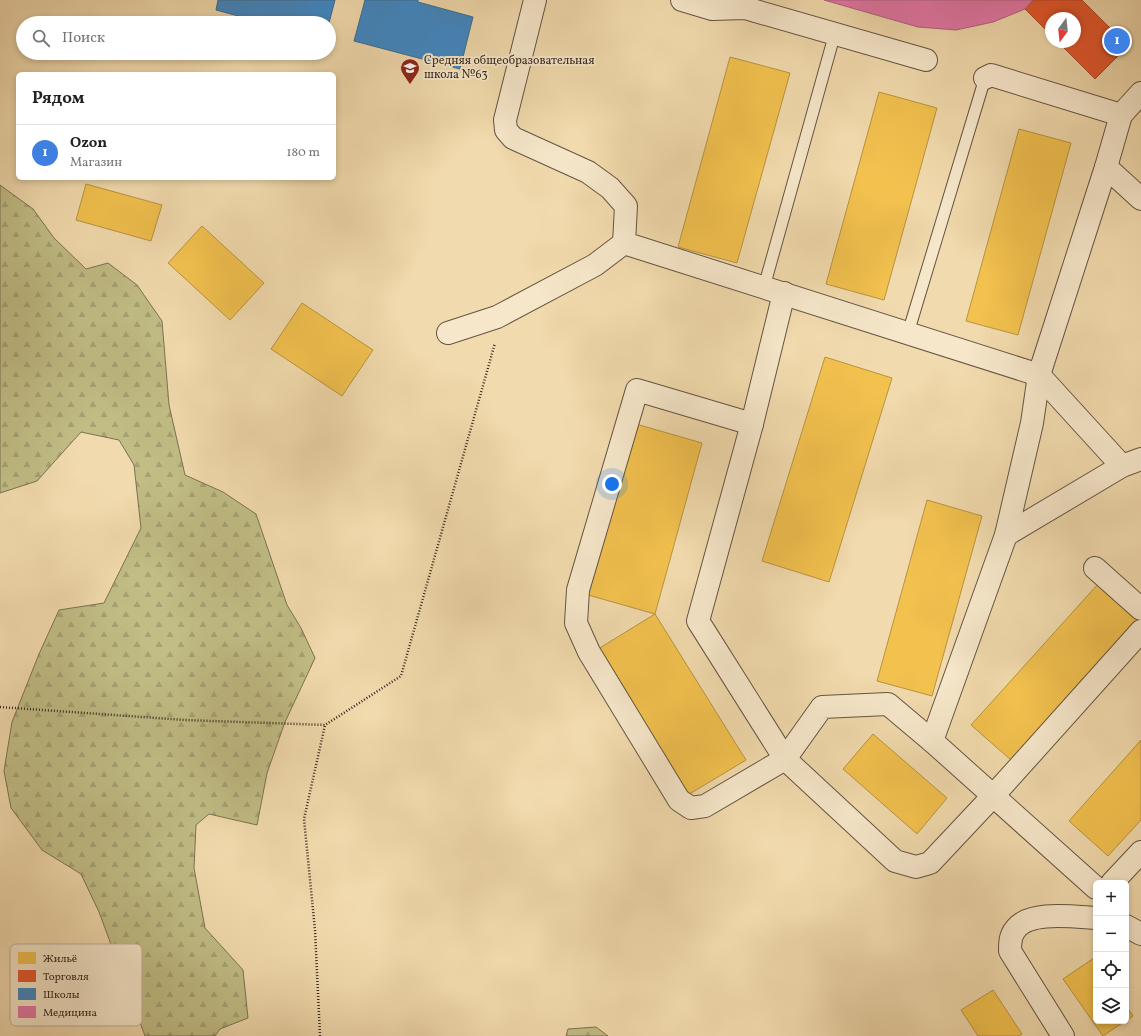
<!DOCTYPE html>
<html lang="ru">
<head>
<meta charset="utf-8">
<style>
	:root { --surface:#fff; --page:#f6f6f6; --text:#222; --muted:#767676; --line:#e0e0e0; --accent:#0b8043 }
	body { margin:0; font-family:Vollkorn,serif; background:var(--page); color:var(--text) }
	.controls { position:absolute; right:12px; bottom:12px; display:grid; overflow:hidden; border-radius:6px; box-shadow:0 2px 6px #0003 }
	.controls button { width:36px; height:36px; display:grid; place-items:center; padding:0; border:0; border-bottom:1px solid var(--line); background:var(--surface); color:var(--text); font:20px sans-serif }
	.compass { position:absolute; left:1045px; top:12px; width:36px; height:36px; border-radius:50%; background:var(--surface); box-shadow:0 2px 6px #0003; rotate:195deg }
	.you { position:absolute; left:612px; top:484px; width:14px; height:14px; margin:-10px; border:3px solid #fff; border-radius:50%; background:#1a73e8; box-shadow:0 0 0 6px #1a73e833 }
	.badge { display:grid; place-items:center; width:26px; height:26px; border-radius:50%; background:var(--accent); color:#fff; font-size:13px; font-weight:700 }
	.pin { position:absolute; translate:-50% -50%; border:2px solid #fff; box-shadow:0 1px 4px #0006 }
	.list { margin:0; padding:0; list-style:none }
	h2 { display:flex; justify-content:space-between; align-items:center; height:52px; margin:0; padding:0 16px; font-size:17px }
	h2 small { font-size:13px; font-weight:400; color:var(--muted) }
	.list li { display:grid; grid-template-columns:26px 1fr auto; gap:12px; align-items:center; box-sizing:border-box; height:56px; padding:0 16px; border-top:1px solid var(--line) }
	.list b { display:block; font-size:15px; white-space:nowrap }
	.list p { margin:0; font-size:13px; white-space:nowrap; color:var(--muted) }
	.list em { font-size:13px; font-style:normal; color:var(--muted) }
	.icon { flex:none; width:22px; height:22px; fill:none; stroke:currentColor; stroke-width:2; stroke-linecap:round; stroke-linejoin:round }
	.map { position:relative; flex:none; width:1141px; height:1036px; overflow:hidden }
	.search { position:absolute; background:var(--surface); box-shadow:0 2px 6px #0003; left:16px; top:16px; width:320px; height:44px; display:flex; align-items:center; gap:10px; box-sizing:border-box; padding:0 14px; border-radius:22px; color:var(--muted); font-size:15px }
	.panel { position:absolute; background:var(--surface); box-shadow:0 2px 6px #0003; left:16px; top:72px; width:320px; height:108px; border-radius:6px }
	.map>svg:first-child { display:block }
</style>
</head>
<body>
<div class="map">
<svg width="1141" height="1036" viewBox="0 0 1141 1036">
	<defs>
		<pattern id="forest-firs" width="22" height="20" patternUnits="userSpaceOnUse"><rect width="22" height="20" fill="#c1bd85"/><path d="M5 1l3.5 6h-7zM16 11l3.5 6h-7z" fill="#a6a273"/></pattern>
	</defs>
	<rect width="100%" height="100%" fill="#f1daad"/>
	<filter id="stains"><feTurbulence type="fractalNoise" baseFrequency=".005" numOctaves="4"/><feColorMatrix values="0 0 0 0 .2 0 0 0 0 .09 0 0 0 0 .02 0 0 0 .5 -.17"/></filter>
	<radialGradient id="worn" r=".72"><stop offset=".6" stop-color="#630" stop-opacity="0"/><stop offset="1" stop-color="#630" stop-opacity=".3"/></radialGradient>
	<!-- forest -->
	<g fill="url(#forest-firs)" stroke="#7b7353">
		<path d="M 0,185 L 33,209 L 54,238 L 86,269 L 108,263 L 137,285 L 162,321 L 169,405 L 185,475 L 223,492 L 256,514 L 287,605 L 301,628 L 315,658 L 285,722 L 267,773 L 257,825 L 209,814 L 196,825 L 194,868 L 205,928 L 243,970 L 248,1018 L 220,1029 L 215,1036 L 145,1036 L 99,912 L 81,874 L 42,850 L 11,808 L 4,771 L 12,722 L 39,654 L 59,610 L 104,603 L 141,528 L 134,465 L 119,440 L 81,432 L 37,481 L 0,493 Z"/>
		<path d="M 596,1027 L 608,1036 L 566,1036 L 568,1029 Z"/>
	</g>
	<!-- homes -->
	<g fill="#f2c14e" stroke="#b99340">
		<path d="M 730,57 L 790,73 L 737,263 L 678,247 Z"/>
		<path d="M 879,92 L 937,108 L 884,300 L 826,284 Z"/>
		<path d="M 1019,129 L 1071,143 L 1018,335 L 966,321 Z"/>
		<path d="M 86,184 L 162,205 L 151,241 L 76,220 Z"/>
		<path d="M 202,226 L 264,283 L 230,320 L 168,263 Z"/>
		<path d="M 302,303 L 373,350 L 342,396 L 271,349 Z"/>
		<path d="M 825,357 L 892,378 L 829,582 L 762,561 Z"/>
		<path d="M 636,424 L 702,443 L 655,614 L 588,595 Z"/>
		<path d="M 927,500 L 982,516 L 932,696 L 877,681 Z"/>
		<path d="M 1098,584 L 1138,619 L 1011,760 L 971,725 Z"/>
		<path d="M 655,614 L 746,760 L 688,795 L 598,649 Z"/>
		<path d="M 873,734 L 947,798 L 917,834 L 843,769 Z"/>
		<path d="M 1141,740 L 1141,820 L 1108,856 L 1069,821 Z"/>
		<path d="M 1094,958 L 1096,962 L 1096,1021 L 1125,1021 L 1103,1036 L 1063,979 Z"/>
		<path d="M 993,990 L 1022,1034 L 1018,1036 L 978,1036 L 961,1010 Z"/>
		<path d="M 1126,1006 L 1133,1016 L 1126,1021 Z"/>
	</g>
	<!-- shops -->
	<path fill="#e4572e" stroke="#b0492a" d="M 1033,0 L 1082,0 L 1128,46 L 1095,79 L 1058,42 L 1075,42 L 1075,18 L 1051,18 L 1051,35 L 1025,9 Z"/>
	<!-- schools -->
	<g fill="#3f88c5" stroke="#3c6c94">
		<path d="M 218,0 L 335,0 L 329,23 L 264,23 L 216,10 Z"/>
		<path d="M 365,0 L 418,0 L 418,2 L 473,17 L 460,69 L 354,41 Z"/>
	</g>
	<!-- health -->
	<path fill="#e377a8" stroke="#af6080" d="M 824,0 L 1033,0 L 1025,9 L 993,22 L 956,30 L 918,27 Z"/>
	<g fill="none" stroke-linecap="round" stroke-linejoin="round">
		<defs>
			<g id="service">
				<path d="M 764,287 L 835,33"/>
				<path d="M 908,333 L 985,78"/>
			</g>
			<g id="minor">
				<path d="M 535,0 L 505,120 L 506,130 L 513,138 L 588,172 L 610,188 L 626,206 L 624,243 L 1039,375 L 1122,466"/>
				<path d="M 682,0 L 712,9 L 745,8 L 926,60"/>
				<path d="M 985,78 L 991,75 L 1121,115"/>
				<path d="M 1106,167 L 1141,199"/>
				<path d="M 784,293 L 752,424 L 698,621 L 785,759 L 895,861 L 916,867 L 930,863 L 993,796 L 1141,631"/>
				<path d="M 448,333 L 497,317 L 595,265 L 624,243"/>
				<path d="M 752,424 L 637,390 L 578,590 L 576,623 L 589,652 L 679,800 L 691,808 L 705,806 L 785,759 L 822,707 L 888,704 L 932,741 L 1096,888"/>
				<path d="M 1006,535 L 1122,466 L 1141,459"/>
				<path d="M 1095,568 L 1141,609"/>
				<path d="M 932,741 L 1006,535 L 1032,423 L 1039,375 L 1106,167 L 1121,115 L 1141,93"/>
				<path d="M 1112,883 L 1141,852"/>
				<path d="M 1126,926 L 1141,934"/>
				<path d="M 1063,1036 L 1010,951 C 1010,943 1010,936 1015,930 C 1028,910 1075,917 1096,918"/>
			</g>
		</defs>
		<!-- service casing -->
		<use href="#service" stroke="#645544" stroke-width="13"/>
		<!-- minor casing -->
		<use href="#minor" stroke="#645544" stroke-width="24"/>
		<!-- path -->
		<g stroke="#352921" stroke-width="2.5" stroke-dasharray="1 2" stroke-linecap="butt">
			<path d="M 0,707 L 185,720 L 325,725 L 401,676 L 495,343"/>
			<path d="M 320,1036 L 315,930 L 304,819 L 325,725"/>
		</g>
		<!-- service -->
		<use href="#service" stroke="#f6e7ca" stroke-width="11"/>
		<!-- minor -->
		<use href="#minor" stroke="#f6e7ca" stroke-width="22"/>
	</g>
	<!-- icons -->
	<defs>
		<symbol id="school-pin" viewBox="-11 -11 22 30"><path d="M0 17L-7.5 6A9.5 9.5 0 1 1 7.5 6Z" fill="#8f2418" stroke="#f6e7ca"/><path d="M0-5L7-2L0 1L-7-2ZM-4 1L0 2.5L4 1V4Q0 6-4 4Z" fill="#fff"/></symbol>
	</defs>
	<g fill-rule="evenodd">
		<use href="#school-pin" x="399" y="57" width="22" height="30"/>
	</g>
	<g text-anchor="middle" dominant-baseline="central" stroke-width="4" stroke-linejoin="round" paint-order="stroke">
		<!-- poi labels -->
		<g font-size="12" fill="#352921" stroke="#f6e7ca" text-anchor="start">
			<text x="424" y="61">Средняя общеобразовательная<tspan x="424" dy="14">школа №63</tspan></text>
		</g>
	</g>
	<!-- legend -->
	<rect x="10" y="944" width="132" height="82" rx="6" fill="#f6e7ca" stroke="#bcae97" stroke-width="1"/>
	<rect x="18" y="952" width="18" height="12" fill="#f2c14e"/>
	<rect x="18" y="970" width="18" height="12" fill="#e4572e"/>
	<rect x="18" y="988" width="18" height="12" fill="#3f88c5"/>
	<rect x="18" y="1006" width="18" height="12" fill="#e377a8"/>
	<g font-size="11" fill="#352921">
		<text x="43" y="962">Жильё</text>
		<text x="43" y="980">Торговля</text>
		<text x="43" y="998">Школы</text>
		<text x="43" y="1016">Медицина</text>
	</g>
	<rect width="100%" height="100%" filter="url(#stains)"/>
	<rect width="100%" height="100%" fill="url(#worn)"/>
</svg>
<div class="controls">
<button>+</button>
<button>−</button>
<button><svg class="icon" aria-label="locate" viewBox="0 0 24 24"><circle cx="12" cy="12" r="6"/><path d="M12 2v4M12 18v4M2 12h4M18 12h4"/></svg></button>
<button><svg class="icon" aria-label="layers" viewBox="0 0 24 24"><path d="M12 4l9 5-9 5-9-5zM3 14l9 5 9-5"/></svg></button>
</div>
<svg class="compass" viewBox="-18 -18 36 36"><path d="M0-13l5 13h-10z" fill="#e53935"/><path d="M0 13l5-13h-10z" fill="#767676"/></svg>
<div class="you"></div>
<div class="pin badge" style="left:1117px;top:41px;background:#3f7fe0">1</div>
<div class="search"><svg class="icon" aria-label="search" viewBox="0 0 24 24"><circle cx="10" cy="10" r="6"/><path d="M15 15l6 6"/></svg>Поиск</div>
<section class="panel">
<h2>Рядом<small></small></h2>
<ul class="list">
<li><span class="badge" style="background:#3f7fe0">1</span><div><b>Ozon</b><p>Магазин</p></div><em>180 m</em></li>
</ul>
</section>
</div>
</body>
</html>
